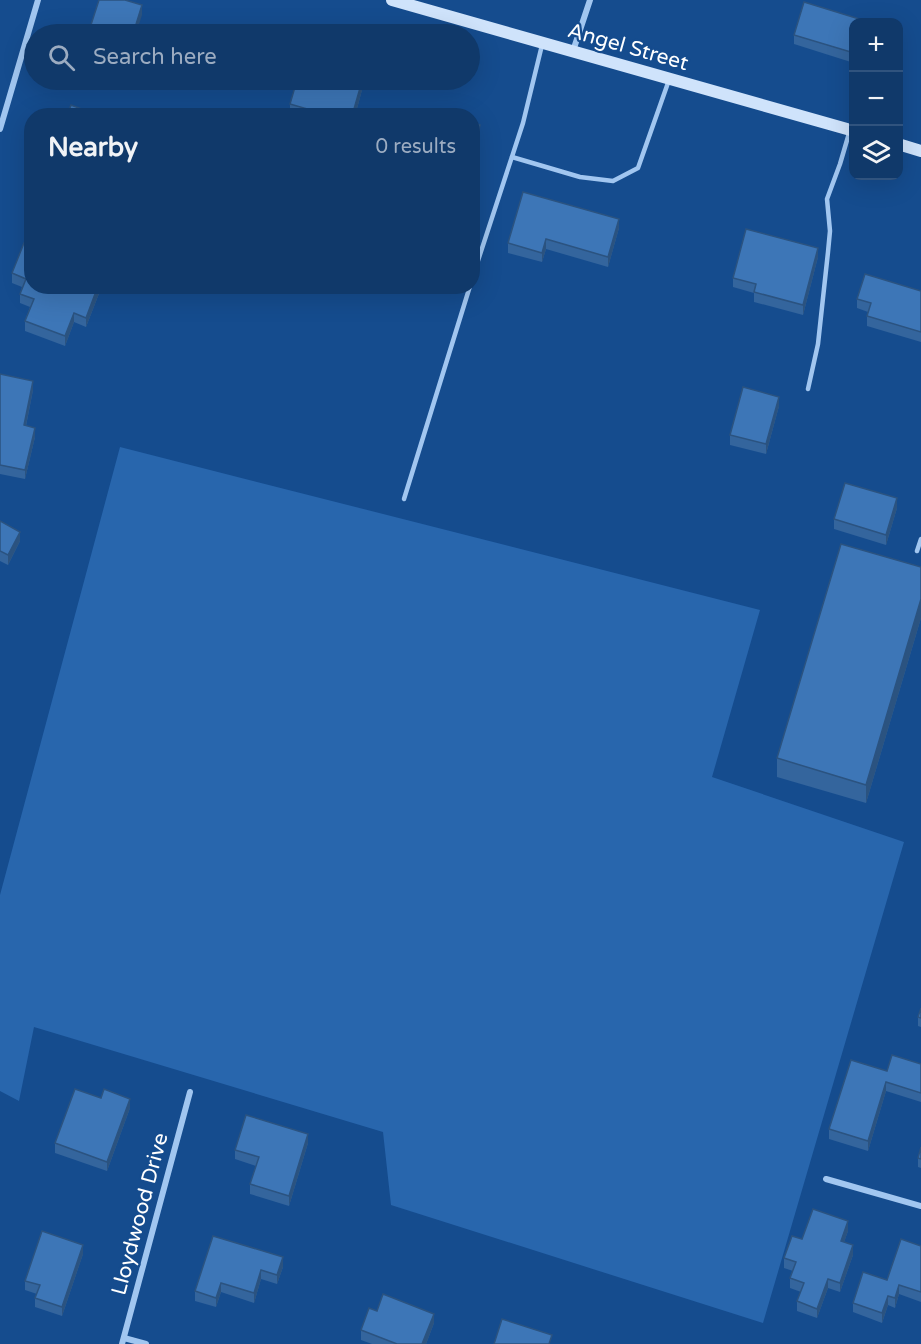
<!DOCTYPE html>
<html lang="en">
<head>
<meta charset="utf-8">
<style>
	:root { --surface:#10396a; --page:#1e4472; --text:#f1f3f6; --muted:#9cacc1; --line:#30537e }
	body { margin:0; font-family:"Varela Round",sans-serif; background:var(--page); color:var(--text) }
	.controls { position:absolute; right:18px; top:18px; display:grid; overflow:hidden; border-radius:12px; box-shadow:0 6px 24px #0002 }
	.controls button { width:54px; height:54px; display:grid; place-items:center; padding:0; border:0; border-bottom:2px solid var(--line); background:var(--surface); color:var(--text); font:30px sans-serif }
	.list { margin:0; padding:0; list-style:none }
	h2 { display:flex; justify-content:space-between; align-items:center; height:78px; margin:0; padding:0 24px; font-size:26px }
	h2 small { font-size:20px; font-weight:400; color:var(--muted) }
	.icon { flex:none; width:33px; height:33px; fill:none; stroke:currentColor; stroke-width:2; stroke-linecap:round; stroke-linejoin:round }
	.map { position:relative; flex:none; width:921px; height:1344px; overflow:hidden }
	.search { position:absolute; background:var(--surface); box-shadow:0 6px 24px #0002; left:24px; top:24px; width:456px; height:66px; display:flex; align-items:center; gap:15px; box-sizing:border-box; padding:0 21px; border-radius:33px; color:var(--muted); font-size:22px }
	.panel { position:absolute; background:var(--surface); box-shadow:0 6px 24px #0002; left:24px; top:108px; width:456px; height:186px; border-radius:24px }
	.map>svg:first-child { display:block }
</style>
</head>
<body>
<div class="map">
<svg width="921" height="1344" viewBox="0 0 921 1344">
	<rect width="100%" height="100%" fill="#154c8e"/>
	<!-- green -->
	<path fill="#2866ad" d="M 120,447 L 760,610 L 712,777 L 904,842 L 763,1323 L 391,1205 L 383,1132 L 34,1027 L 19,1101 L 0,1091 L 0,895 Z"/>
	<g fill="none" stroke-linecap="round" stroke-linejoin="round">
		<!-- lane -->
		<g stroke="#a1c6f0" stroke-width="4.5">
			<path d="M 512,157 L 580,177 L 613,181 L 638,168 L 669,80"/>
			<path d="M 472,279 L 523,123 L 542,45"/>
			<path d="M 808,389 L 818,344 L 828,252 L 830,231 L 827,199 L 840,164 L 850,130"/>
			<path d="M 404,499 L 470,286"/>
			<path d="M 917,551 L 921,539"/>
		</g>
		<!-- street -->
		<g stroke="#a1c6f0" stroke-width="6">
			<path d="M 573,51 L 590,0"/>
			<path d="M 0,129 L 38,0"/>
			<path d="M 826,1179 L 921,1206"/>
			<path d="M 124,1338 L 146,1344"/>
			<path d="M 122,1344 L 190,1092"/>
		</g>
		<!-- secondary -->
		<g stroke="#cfe3fb" stroke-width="12">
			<path d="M 392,0 L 854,131"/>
			<path d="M 898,144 L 921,151"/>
		</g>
	</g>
	<!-- wall -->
	<g fill="#34659d">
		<path d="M 854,22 L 854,63 L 794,44 L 794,35 Z"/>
		<path d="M 362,90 L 355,116 L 297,116 L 290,114 L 290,104 Z"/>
		<path d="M 619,228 L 608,267 L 546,249 L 542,262 L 508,253 L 508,243 Z"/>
		<path d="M 818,257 L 803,315 L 754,302 L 754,293 L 733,287 L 733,278 Z"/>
		<path d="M 12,273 L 100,286 L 100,291 L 86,327 L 74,322 L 65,346 L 25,331 L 25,321 L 30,307 L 20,303 L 20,294 L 22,287 L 12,283 Z"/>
		<path d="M 921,291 L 921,342 L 867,326 L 867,316 L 868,312 L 857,308 L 857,299 Z"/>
		<path d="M 0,374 L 33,390 L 26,426 L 35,437 L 25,479 L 0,474 Z"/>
		<path d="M 779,406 L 766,454 L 730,445 L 730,435 Z"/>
		<path d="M 897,508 L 886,545 L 834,529 L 834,519 Z"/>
		<path d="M 0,521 L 20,541 L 8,565 L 0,561 Z"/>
		<path d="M 921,567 L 921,618 L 866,803 L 777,777 L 777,758 Z"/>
		<path d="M 921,1008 L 921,1027 L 918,1026 L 918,1017 Z"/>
		<path d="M 921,1064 L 921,1102 L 886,1091 L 868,1151 L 829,1139 L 829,1129 L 887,1071 Z"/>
		<path d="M 130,1108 L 107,1171 L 55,1153 L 55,1143 Z"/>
		<path d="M 308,1143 L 289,1206 L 250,1194 L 250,1184 L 256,1166 L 235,1159 L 235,1150 Z"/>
		<path d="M 921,1147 L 921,1168 L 918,1167 L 918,1158 Z"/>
		<path d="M 848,1231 L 844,1242 L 853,1255 L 840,1292 L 828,1288 L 817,1318 L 797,1311 L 797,1301 L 801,1292 L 790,1288 L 790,1278 L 793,1271 L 784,1268 L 784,1258 L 802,1239 Z"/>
		<path d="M 213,1236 L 283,1267 L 277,1284 L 261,1279 L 254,1303 L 221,1292 L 216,1307 L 195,1301 L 195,1291 Z"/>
		<path d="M 921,1246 L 921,1302 L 899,1294 L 895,1308 L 888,1305 L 882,1323 L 853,1312 L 853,1303 L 887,1280 Z"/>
		<path d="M 83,1254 L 62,1316 L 35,1307 L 35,1298 L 37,1294 L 25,1290 L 25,1281 Z"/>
		<path d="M 377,1311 L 434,1323 L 426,1344 L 372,1344 L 361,1340 L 361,1330 Z"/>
	</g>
	<!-- shaded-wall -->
	<g fill="#2b5380">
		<path d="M 142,5 L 142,15 L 136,34 L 133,34 Z"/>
		<path d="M 362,81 L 362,90 L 355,116 L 352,116 Z"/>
		<path d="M 480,125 L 480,135 L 472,164 L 472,155 Z"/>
		<path d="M 619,219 L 619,228 L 608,267 L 608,257 Z"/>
		<path d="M 546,239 L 546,249 L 542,262 L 542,253 Z"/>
		<path d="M 818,248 L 818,257 L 803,315 L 803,305 Z"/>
		<path d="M 98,286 L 100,286 L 100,291 L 86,327 L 86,318 Z"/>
		<path d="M 74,313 L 74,322 L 65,346 L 65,336 Z"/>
		<path d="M 33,381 L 33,390 L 24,435 L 24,425 Z"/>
		<path d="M 779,397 L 779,406 L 766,454 L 766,444 Z"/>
		<path d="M 35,428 L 35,437 L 25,479 L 25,470 Z"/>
		<path d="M 897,498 L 897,508 L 886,545 L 886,535 Z"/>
		<path d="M 20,532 L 20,541 L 8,565 L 8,555 Z"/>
		<path d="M 921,599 L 921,618 L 866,803 L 866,785 Z"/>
		<path d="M 886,1082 L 886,1091 L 868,1151 L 868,1141 Z"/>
		<path d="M 130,1099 L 130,1108 L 107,1171 L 107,1162 Z"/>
		<path d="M 308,1134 L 308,1143 L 289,1206 L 289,1196 Z"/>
		<path d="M 848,1221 L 848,1231 L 841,1251 L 841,1241 Z"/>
		<path d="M 83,1245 L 83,1254 L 62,1316 L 62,1307 Z"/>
		<path d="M 853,1245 L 853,1255 L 840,1292 L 840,1283 Z"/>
		<path d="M 283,1257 L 283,1267 L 277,1284 L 277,1275 Z"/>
		<path d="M 261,1270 L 261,1279 L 254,1303 L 254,1293 Z"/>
		<path d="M 828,1279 L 828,1288 L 817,1318 L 817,1309 Z"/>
		<path d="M 221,1283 L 221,1292 L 216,1307 L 216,1298 Z"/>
		<path d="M 899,1285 L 899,1294 L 895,1308 L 895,1298 Z"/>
		<path d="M 888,1296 L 888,1305 L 882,1323 L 882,1313 Z"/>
		<path d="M 434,1314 L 434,1323 L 426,1344 L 422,1344 Z"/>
	</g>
	<!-- building -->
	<g fill="#3d76b7" stroke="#2b5380" stroke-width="1.5">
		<path d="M 99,0 L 125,0 L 142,5 L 133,34 L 88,34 Z"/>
		<path d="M 804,2 L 869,22 L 854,22 L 854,53 L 794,35 Z"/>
		<path d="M 297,80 L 357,80 L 362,81 L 352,116 L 331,116 L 290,104 Z"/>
		<path d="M 71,105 L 100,116 L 67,116 Z"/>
		<path d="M 425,111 L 441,116 L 424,116 Z"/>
		<path d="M 472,123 L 480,125 L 472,155 Z"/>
		<path d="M 523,192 L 619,219 L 608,257 L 546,239 L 542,253 L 508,243 Z"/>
		<path d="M 746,229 L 818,248 L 803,305 L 754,292 L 756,284 L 733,278 Z"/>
		<path d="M 24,243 L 32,246 L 32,286 L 98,286 L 86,318 L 74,313 L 65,336 L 25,321 L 34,299 L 20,294 L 26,279 L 12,273 Z"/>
		<path d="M 865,274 L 921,291 L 921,332 L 867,316 L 871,303 L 857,299 Z"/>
		<path d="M 0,374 L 33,381 L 24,425 L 35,428 L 25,470 L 0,465 Z"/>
		<path d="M 743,387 L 779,397 L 766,444 L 730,435 Z"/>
		<path d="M 845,483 L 897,498 L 886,535 L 834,519 Z"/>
		<path d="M 0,521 L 20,532 L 8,555 L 0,551 Z"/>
		<path d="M 841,544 L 921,567 L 921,599 L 866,785 L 777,758 Z"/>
		<path d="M 921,1008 L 921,1018 L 918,1017 Z"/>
		<path d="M 892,1055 L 921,1064 L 921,1093 L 886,1082 L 868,1141 L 829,1129 L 851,1060 L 887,1071 Z"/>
		<path d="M 75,1089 L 101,1098 L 104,1089 L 130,1099 L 107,1162 L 55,1143 Z"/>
		<path d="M 246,1115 L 308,1134 L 289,1196 L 250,1184 L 259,1157 L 235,1150 Z"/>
		<path d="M 921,1147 L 921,1159 L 918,1158 Z"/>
		<path d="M 813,1209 L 848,1221 L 841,1241 L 853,1245 L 840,1283 L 828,1279 L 817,1309 L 797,1301 L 804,1283 L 790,1278 L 796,1262 L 784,1258 L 792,1236 L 802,1239 Z"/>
		<path d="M 42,1231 L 83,1245 L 62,1307 L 35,1298 L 40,1285 L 25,1281 Z"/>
		<path d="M 213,1236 L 283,1257 L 277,1275 L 261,1270 L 254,1293 L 221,1283 L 216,1298 L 195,1291 Z"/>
		<path d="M 901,1239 L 921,1246 L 921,1292 L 899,1285 L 895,1298 L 888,1296 L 882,1313 L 853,1303 L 863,1272 L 887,1280 Z"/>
		<path d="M 383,1294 L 434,1314 L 422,1344 L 397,1344 L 361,1330 L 369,1308 L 377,1311 Z"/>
		<path d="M 502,1319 L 552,1335 L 549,1344 L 494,1344 Z"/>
	</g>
	<g text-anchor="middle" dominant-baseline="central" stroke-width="4.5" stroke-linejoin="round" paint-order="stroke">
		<!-- street labels -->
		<g font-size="21" fill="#fff" stroke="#154c8e">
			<text transform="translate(628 47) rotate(16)">Angel Street</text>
			<text transform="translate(140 1214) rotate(-75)">Lloydwood Drive</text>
		</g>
	</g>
</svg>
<div class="controls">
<button>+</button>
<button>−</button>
<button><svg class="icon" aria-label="layers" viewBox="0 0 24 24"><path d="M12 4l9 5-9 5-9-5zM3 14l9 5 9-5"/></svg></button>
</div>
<div class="search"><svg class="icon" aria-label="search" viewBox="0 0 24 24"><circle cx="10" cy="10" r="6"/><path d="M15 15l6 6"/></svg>Search here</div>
<section class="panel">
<h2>Nearby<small>0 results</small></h2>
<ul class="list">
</ul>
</section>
</div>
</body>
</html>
